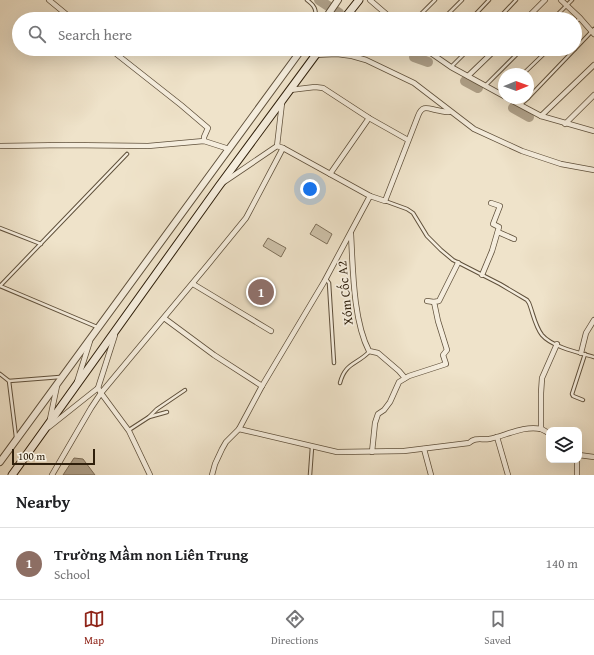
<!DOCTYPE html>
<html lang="en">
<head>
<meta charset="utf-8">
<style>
	:root { --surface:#fff; --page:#f2f2f2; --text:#202124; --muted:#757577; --line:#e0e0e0; --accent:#8f2418 }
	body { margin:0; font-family:"Gentium Book Plus",serif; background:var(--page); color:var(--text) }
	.controls { position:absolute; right:12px; bottom:12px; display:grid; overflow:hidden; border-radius:8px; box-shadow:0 4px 16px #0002 }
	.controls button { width:36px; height:36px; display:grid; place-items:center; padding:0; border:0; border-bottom:1px solid var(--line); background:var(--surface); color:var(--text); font:20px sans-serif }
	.compass { position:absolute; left:498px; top:68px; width:36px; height:36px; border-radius:50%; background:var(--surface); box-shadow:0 4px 16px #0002; rotate:89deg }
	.scale { position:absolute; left:12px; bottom:10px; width:83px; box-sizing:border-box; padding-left:4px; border:2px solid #2f1f0b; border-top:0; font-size:11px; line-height:14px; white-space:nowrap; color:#2f1f0b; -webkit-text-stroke:3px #f5eddd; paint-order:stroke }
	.you { position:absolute; left:310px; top:189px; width:14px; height:14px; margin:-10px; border:3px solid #fff; border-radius:50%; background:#1a73e8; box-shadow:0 0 0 6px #1a73e833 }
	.badge { display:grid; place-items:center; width:26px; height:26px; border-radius:50%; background:var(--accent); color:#fff; font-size:13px; font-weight:700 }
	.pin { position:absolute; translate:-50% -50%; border:2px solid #fff; box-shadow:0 1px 4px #0006 }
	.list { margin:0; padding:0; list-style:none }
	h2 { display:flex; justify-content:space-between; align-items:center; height:52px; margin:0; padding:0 16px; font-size:17px }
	h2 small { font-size:13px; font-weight:400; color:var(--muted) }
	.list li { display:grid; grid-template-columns:26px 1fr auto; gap:12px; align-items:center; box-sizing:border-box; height:72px; padding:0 16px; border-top:1px solid var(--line) }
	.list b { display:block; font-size:15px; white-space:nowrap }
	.list p { margin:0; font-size:13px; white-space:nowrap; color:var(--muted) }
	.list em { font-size:13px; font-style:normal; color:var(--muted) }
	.icon { flex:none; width:22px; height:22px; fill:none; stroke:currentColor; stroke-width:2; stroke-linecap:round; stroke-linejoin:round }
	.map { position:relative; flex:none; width:594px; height:475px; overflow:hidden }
	.search { position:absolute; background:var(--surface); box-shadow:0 4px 16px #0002; left:12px; right:12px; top:12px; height:44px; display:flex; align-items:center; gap:10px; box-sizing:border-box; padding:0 14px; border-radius:22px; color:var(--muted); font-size:15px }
	.sheet { height:124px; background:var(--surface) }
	nav { display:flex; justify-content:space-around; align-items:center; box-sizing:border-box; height:56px; border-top:1px solid var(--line); background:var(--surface); font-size:11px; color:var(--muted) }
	nav a { display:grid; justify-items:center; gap:2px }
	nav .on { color:var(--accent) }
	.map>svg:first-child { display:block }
</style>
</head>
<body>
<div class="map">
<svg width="594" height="475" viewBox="0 0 594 475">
	<rect width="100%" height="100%" fill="#efe3ca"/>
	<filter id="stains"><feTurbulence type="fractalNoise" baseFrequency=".005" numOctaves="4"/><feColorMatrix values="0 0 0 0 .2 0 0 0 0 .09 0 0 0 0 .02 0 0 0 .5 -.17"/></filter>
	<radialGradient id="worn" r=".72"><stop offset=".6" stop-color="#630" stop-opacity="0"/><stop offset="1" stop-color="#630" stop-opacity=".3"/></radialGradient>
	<!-- green -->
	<g fill="#cec2aa" stroke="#7e705a">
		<path d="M 316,224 L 332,234 L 327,244 L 310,234 Z"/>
		<path d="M 268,238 L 286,248 L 281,257 L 263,246 Z"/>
	</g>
	<!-- water -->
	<path fill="#aea089" stroke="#7b6c57" d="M 74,458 L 83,459 L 95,475 L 63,475 Z"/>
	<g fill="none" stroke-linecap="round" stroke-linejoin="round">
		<!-- river -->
		<g stroke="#aea089" stroke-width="10">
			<path d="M 319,0 L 339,13"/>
			<path d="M 414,57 L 428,62"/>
			<path d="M 465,81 L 478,88"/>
			<path d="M 513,108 L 529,117"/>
		</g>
		<defs>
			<g id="service">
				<path d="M 307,0 C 315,6 316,9 316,19"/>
				<path d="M 416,19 L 435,0"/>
				<path d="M 443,19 L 462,0"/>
				<path d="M 471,19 L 489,0"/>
				<path d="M 498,19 L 516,0"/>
				<path d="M 553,19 L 572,0"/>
				<path d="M 575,23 L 580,18"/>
				<path d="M 575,49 L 594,29"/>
				<path d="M 435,56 L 442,49"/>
				<path d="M 451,67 L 469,49"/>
				<path d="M 523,74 L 549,49"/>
				<path d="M 486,85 L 522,49"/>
				<path d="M 528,98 L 575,49"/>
				<path d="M 520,105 L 528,98"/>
				<path d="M 385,201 L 407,209 L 413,213 L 427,236 L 441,250 L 453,260 L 500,284 L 527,300 L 529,303 C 533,313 535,326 542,335 C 552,347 580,353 594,357"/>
				<path d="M 0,228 L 41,244"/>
				<path d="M 326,279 L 329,283 L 334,363"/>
				<path d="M 0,286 L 127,154"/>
				<path d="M 0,286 L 97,327"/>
				<path d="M 0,374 L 9,381 L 60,377"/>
				<path d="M 9,381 L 16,437"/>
				<path d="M 340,383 C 345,363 356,365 369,352"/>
				<path d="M 583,400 L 573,396 L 572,394 L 585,354"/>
				<path d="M 149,417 L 167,412"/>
				<path d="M 129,430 L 149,417 L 157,409 L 185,390"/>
				<path d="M 310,475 L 312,447"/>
			</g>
			<g id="minor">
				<path d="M 49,0 L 72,19"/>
				<path d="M 370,0 L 392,19"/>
				<path d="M 561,0 L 580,18 L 594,34"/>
				<path d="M 526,19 L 545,0"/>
				<path d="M 110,49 L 181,105 L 208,128 L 204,137 L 204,141"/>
				<path d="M 425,49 L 451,67 L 504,96"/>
				<path d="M 315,55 L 337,54 L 352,56 L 366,60 L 414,83 L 474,129 L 522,151 L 561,164 L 594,170"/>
				<path d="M 468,76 L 496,49"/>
				<path d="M 290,90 L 315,87 L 323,88 L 369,118 L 408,140"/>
				<path d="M 507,98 L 541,116 L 594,131"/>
				<path d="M 541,116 L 594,65"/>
				<path d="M 565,124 L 594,95"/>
				<path d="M 0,146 L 66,145 L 148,146 L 204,141 L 229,149"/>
				<path d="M 330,174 L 369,118"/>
				<path d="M 224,182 L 277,146 L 282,103"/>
				<path d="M 370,196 L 385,201 L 418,116 C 422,105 427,108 436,110 C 441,111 445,112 449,112"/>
				<path d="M 498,232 L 514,239"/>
				<path d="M 351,234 C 353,269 353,320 369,351 L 378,353 L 399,371 L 405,378"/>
				<path d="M 482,275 L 492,251 L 499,227 L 493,224 L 500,206 L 491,203"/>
				<path d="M 193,284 L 271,331"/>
				<path d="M 427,301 L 434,302"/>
				<path d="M 164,318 L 214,355 L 262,386"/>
				<path d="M 581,353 L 586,333 L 594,320"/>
				<path d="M 77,382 L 90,341"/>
				<path d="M 98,388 L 115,335"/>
				<path d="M 50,419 L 57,386"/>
				<path d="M 49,427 L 98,388 L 101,393 L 206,267 L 246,218 L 283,148"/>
				<path d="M 239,429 L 337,452 L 404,451 L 469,443 C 475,437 481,440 489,439 C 505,436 524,425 541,429 C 544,430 546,432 549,433"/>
				<path d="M 541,429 L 541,393 L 542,378 L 557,344"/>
				<path d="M 497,437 L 508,475"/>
				<path d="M 424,449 L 431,475"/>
				<path d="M 372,452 L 375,423 L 378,414 L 384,410 L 390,402 L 399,382 L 409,376 L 446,364 L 443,355 L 447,350 L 438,321 L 434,302 L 439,301 L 458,263"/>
				<path d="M 579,455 L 594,457"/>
				<path d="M 577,460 L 577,475"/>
				<path d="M 52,475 L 91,408 L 101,393 L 129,431 L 150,475"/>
				<path d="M 212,475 L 215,464 L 222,449 L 226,442 L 239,429 L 262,386 L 324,282 L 370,196 L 283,148 L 277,146"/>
			</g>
			<g id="tertiary">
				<path d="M 325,19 L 338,0"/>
				<path d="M 0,462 L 302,49"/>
			</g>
			<g id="secondary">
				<path d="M 344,19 L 359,0"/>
				<path d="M 12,475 L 219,186 L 320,49"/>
			</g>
		</defs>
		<!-- service casing -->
		<use href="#service" stroke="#5f503b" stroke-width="4.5"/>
		<!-- minor casing -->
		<use href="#minor" stroke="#5f503b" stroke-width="6"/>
		<!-- tertiary casing -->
		<use href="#tertiary" stroke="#5f503b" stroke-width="8"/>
		<!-- secondary casing -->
		<use href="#secondary" stroke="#2f1f0b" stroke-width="9"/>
		<!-- service -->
		<use href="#service" stroke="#f5eddd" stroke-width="2.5"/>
		<!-- minor -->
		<use href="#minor" stroke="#f5eddd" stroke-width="4.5"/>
		<!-- tertiary -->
		<use href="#tertiary" stroke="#f5eddd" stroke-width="6"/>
		<!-- secondary -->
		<use href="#secondary" stroke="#f5eddd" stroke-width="7"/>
	</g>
	<g text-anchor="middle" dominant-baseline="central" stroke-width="3.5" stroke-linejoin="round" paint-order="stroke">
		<!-- street labels -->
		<g font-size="13" fill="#2f1f0b" stroke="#f5eddd">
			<text transform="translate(345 293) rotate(-96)">Xóm Cốc A2</text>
		</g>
	</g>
	<rect width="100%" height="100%" filter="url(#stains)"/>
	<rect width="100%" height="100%" fill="url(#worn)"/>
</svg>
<div class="controls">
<button><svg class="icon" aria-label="layers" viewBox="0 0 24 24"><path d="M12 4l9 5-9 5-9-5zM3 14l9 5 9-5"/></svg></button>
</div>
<svg class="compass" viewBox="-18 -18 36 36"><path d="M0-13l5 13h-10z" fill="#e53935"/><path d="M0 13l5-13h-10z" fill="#757577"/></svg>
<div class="scale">100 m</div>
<div class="you"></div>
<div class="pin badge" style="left:261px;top:292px;background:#8d6e63">1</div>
<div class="search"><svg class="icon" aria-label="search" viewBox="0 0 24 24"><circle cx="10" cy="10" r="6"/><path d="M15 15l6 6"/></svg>Search here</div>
</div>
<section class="sheet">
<h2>Nearby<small></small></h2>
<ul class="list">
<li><span class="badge" style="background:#8d6e63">1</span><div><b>Trường Mầm non Liên Trung</b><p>School</p></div><em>140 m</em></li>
</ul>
</section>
<nav>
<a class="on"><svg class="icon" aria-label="map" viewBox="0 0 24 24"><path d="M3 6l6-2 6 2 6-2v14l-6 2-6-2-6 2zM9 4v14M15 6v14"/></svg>Map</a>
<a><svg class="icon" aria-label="directions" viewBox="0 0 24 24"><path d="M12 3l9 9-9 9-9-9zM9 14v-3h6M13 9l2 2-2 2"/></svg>Directions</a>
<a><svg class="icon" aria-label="saved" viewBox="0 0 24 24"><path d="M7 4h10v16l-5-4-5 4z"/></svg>Saved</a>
</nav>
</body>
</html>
